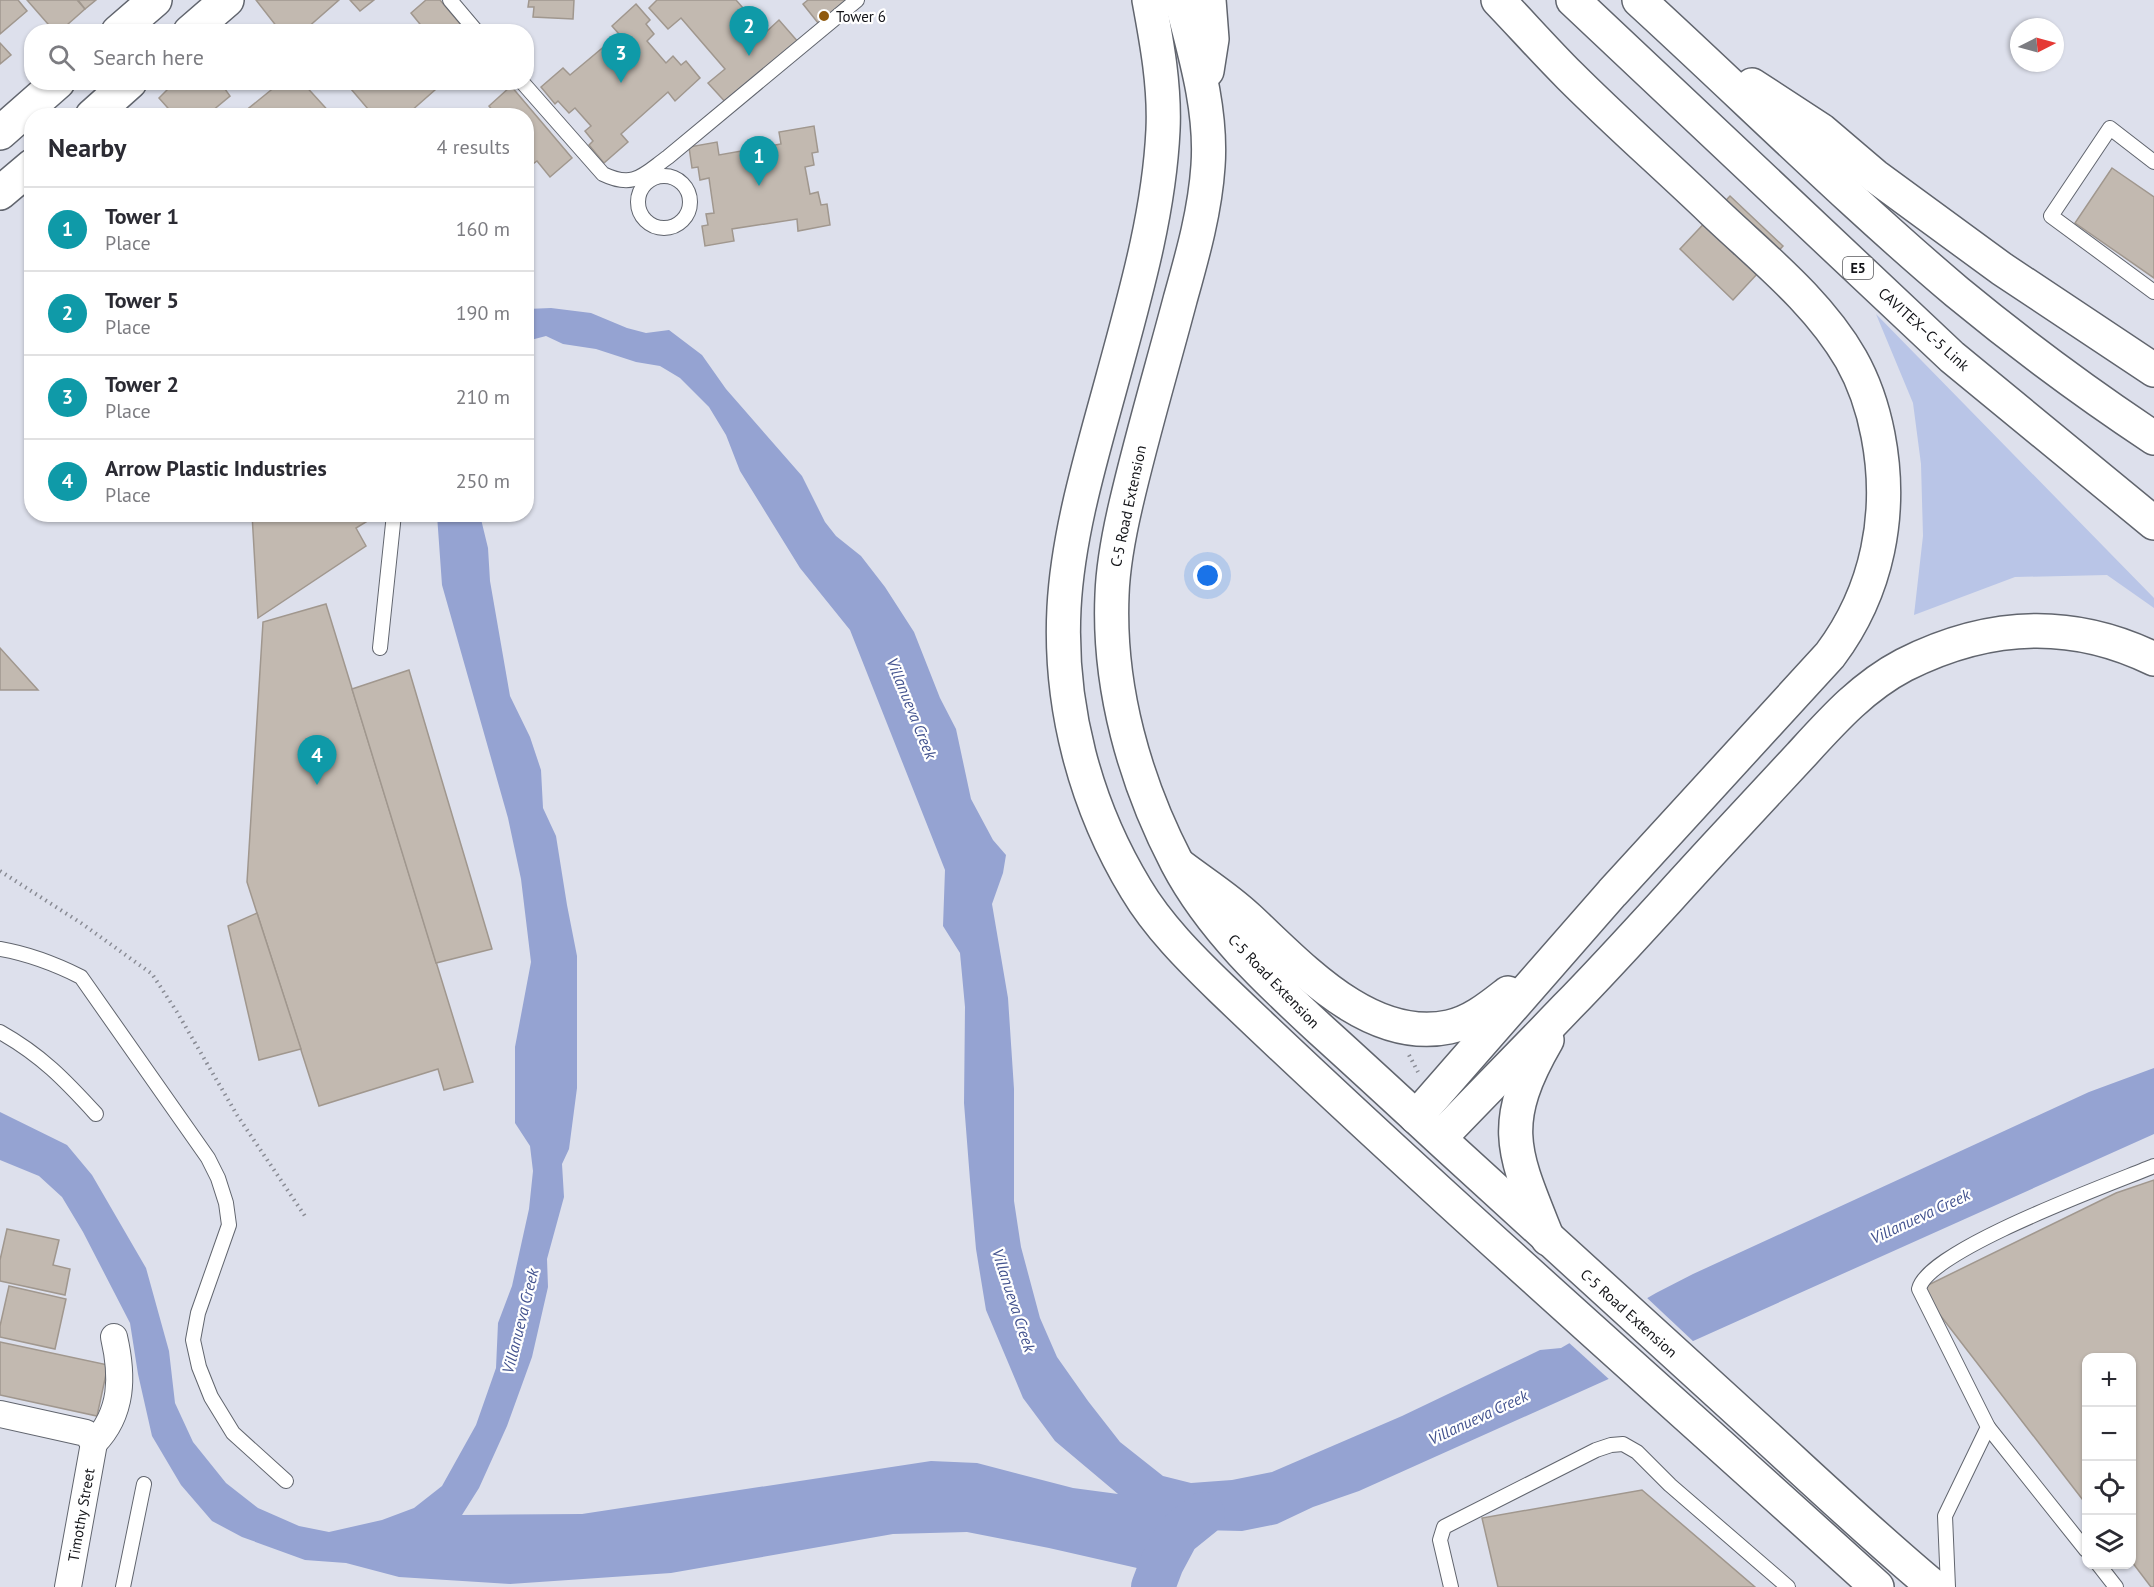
<!DOCTYPE html>
<html lang="en">
<head>
<meta charset="utf-8">
<style>
	:root { --surface:#fff; --page:#f7f7f7; --text:#2b2b33; --muted:#7c7c81; --line:#e1e1e2; --accent:#8f590d }
	body { margin:0; font-family:"PT Sans",sans-serif; background:var(--page); color:var(--text) }
	.controls { position:absolute; right:18px; bottom:18px; display:grid; overflow:hidden; border-radius:12px; box-shadow:0 2px 4px #0004 }
	.controls button { width:54px; height:54px; display:grid; place-items:center; padding:0; border:0; border-bottom:2px solid var(--line); background:var(--surface); color:var(--text); font:30px sans-serif }
	.compass { position:absolute; left:2010px; top:18px; width:54px; height:54px; border-radius:50%; background:var(--surface); box-shadow:0 2px 4px #0004; rotate:84deg }
	.you { position:absolute; left:1208px; top:576px; width:21px; height:21px; margin:-15px; border:4px solid #fff; border-radius:50%; background:#1a73e8; box-shadow:0 0 0 9px #1a73e833 }
	.badge { display:grid; place-items:center; width:39px; height:39px; border-radius:50%; background:var(--accent); color:#fff; font-size:20px; font-weight:700 }
	.pin { position:absolute; translate:-50% -50px; filter:drop-shadow(0 2px 3px #0008) }
	.pin::after { content:''; position:absolute; top:32px; width:21px; height:18px; background:inherit; clip-path:polygon(0 0,100% 0,50% 100%) }
	.list { margin:0; padding:0; list-style:none }
	h2 { display:flex; justify-content:space-between; align-items:center; height:78px; margin:0; padding:0 24px; font-size:26px }
	h2 small { font-size:20px; font-weight:400; color:var(--muted) }
	.list li { display:grid; grid-template-columns:39px 1fr auto; gap:18px; align-items:center; box-sizing:border-box; height:84px; padding:0 24px; border-top:2px solid var(--line) }
	.list b { display:block; font-size:22px; white-space:nowrap }
	.list p { margin:0; font-size:20px; white-space:nowrap; color:var(--muted) }
	.list em { font-size:20px; font-style:normal; color:var(--muted) }
	.icon { flex:none; width:33px; height:33px; fill:none; stroke:currentColor; stroke-width:2; stroke-linecap:round; stroke-linejoin:round }
	.map { position:relative; flex:none; width:2154px; height:1587px; overflow:hidden }
	.search { position:absolute; background:var(--surface); box-shadow:0 2px 4px #0004; left:24px; top:24px; width:510px; height:66px; display:flex; align-items:center; gap:15px; box-sizing:border-box; padding:0 21px; border-radius:24px; color:var(--muted); font-size:22px }
	.panel { position:absolute; background:var(--surface); box-shadow:0 2px 4px #0004; left:24px; top:108px; width:510px; height:414px; border-radius:24px }
	.map>svg:first-child { display:block }
</style>
</head>
<body>
<div class="map">
<svg width="2154" height="1587" viewBox="0 0 2154 1587">
	<rect width="100%" height="100%" fill="#dde0ec"/>
	<!-- green -->
	<path fill="#b9c5e7" d="M 1876,314 L 2154,598 L 2154,608 L 2107,575 L 2015,577 L 1914,615 L 1923,536 L 1921,464 L 1913,403 Z"/>
	<!-- water -->
	<path fill="#95a3d2" d="M 551,308 L 591,313 L 627,328 L 646,333 L 669,330 L 702,355 L 726,389 L 802,476 L 825,522 L 836,536 L 861,556 L 885,587 L 914,632 L 940,698 L 956,729 L 971,799 L 993,840 L 1006,855 L 1003,873 L 992,904 L 1008,998 L 1014,1089 L 1014,1201 L 1021,1247 L 1040,1318 L 1057,1357 L 1088,1401 L 1120,1442 L 1163,1476 L 1191,1483 L 1232,1480 L 1272,1472 L 1402,1416 L 1540,1350 L 1561,1348 L 1656,1293 L 1693,1274 L 2089,1092 L 2154,1068 L 2154,1134 L 1359,1491 L 1313,1507 L 1277,1524 L 1242,1531 L 1200,1530 L 1137,1568 L 1049,1548 L 967,1532 L 893,1534 L 671,1573 L 510,1584 L 399,1577 L 346,1563 L 305,1560 L 242,1537 L 212,1521 L 181,1485 L 152,1436 L 138,1374 L 130,1323 L 83,1232 L 62,1197 L 39,1176 L 0,1160 L 0,1112 L 67,1145 L 92,1175 L 146,1268 L 169,1351 L 175,1403 L 193,1442 L 226,1483 L 258,1508 L 299,1526 L 329,1532 L 382,1520 L 414,1508 L 442,1486 L 476,1425 L 496,1368 L 498,1323 L 512,1286 L 529,1209 L 533,1171 L 530,1146 L 515,1123 L 515,1047 L 531,962 L 521,879 L 508,818 L 442,585 L 437,515 L 480,515 L 488,548 L 490,581 L 510,696 L 530,737 L 541,770 L 543,808 L 556,836 L 567,905 L 577,956 L 577,1088 L 569,1149 L 562,1164 L 564,1197 L 547,1259 L 548,1287 L 532,1357 L 507,1426 L 479,1488 L 462,1515 L 582,1514 L 931,1461 L 977,1463 L 1073,1488 L 1118,1494 L 1055,1441 L 1023,1398 L 986,1310 L 976,1249 L 970,1180 L 964,1103 L 965,1007 L 960,953 L 943,926 L 945,870 L 850,630 L 800,568 L 740,471 L 726,435 L 709,407 L 680,378 L 660,366 L 636,362 L 596,349 L 563,344 L 546,336 L 527,341 L 527,309 Z"/>
	<!-- pier -->
	<path fill="#dde0ec" d="M 1645,1296 L 1695,1343 L 1611,1381 L 1567,1341 Z"/>
	<g fill="none" stroke-linecap="round" stroke-linejoin="round">
		<!-- river -->
		<path stroke="#95a3d2" stroke-width="44" d="M 1153,1587 L 1162,1563 L 1177,1535 L 1203,1514"/>
	</g>
	<!-- building -->
	<g fill="#c2b9b0" stroke="#a0978e" stroke-width="1.5">
		<path d="M 0,0 L 18,0 L 27,11 L 0,34 Z"/>
		<path d="M 27,0 L 77,0 L 85,9 L 59,32 L 55,32 Z"/>
		<path d="M 78,0 L 96,0 L 85,9 Z"/>
		<path d="M 256,0 L 339,0 L 306,29 L 309,32 L 281,32 Z"/>
		<path d="M 350,0 L 374,0 L 360,11 Z"/>
		<path d="M 426,0 L 440,0 L 467,32 L 422,32 L 424,29 L 411,13 Z"/>
		<path d="M 529,0 L 574,0 L 573,19 L 533,17 L 534,7 L 528,7 Z"/>
		<path d="M 657,0 L 736,0 L 765,33 L 779,20 L 799,43 L 728,105 L 708,83 L 725,69 L 681,18 L 668,29 L 649,8 Z"/>
		<path d="M 808,0 L 856,0 L 822,28 L 803,4 Z"/>
		<path d="M 636,4 L 650,20 L 646,24 L 654,34 L 647,41 L 666,63 L 673,56 L 681,65 L 686,61 L 700,78 L 675,101 L 668,92 L 621,134 L 628,142 L 604,163 L 589,145 L 593,141 L 585,131 L 591,126 L 575,108 L 569,113 L 558,101 L 555,104 L 541,87 L 563,68 L 570,75 L 619,34 L 612,26 Z"/>
		<path d="M 0,43 L 11,55 L 0,64 Z"/>
		<path d="M 175,82 L 220,82 L 230,96 L 206,116 L 175,116 L 159,98 Z"/>
		<path d="M 281,82 L 302,82 L 333,116 L 239,116 Z"/>
		<path d="M 345,82 L 444,82 L 410,112 L 414,116 L 374,116 Z"/>
		<path d="M 511,86 L 572,158 L 550,177 L 537,161 L 526,169 L 526,116 L 497,116 L 489,106 Z"/>
		<path d="M 814,126 L 818,152 L 812,153 L 814,165 L 805,167 L 810,194 L 818,192 L 821,205 L 827,204 L 830,225 L 798,231 L 797,219 L 732,229 L 734,241 L 705,246 L 702,226 L 708,225 L 706,214 L 714,213 L 709,178 L 700,180 L 698,167 L 692,168 L 689,147 L 717,142 L 719,155 L 781,144 L 779,132 Z"/>
		<path d="M 2112,168 L 2154,197 L 2154,278 L 2075,223 Z"/>
		<path d="M 1730,196 L 1783,246 L 1733,300 L 1680,249 Z"/>
		<path d="M 252,514 L 372,514 L 374,517 L 356,528 L 366,546 L 258,618 Z"/>
		<path d="M 326,604 L 473,1082 L 444,1090 L 438,1069 L 319,1106 L 247,882 L 263,622 Z"/>
		<path d="M 0,648 L 38,690 L 0,690 Z"/>
		<path d="M 409,670 L 492,949 L 436,963 L 352,689 Z"/>
		<path d="M 257,913 L 301,1049 L 259,1060 L 228,926 Z"/>
		<path d="M 2154,1180 L 2154,1587 L 2151,1587 L 2132,1562 L 2132,1358 L 2086,1358 L 2086,1504 L 1920,1289 L 2116,1193 Z"/>
		<path d="M 7,1229 L 59,1240 L 53,1265 L 70,1269 L 65,1295 L 0,1281 L 0,1260 Z"/>
		<path d="M 9,1286 L 66,1299 L 55,1349 L 0,1337 L 0,1326 Z"/>
		<path d="M 0,1342 L 108,1365 L 97,1416 L 0,1395 Z"/>
		<path d="M 1642,1490 L 1755,1587 L 1498,1587 L 1482,1518 Z"/>
	</g>
	<g fill="none" stroke-linecap="round" stroke-linejoin="round">
		<defs>
			<g id="service">
				<path d="M 450,0 L 477,32"/>
				<path d="M 522,82 L 603,174 C 634,189 643,175 668,157 L 857,0"/>
				<path d="M 2154,162 L 2110,128 L 2051,216 L 2154,292"/>
				<circle cx="664" cy="202" r="26"/>
				<path d="M 380,648 L 394,514"/>
				<path d="M 0,949 C 29,954 55,964 81,977 L 208,1158 L 218,1178 L 226,1203 L 229,1225 L 198,1313 L 193,1340 L 199,1367 L 211,1397 L 233,1433 L 286,1481"/>
				<path d="M 0,1032 C 41,1055 65,1080 96,1114"/>
				<path d="M 1988,1427 L 2086,1550"/>
				<path d="M 2098,1564 L 2116,1587"/>
				<path d="M 123,1587 L 144,1484"/>
				<path d="M 1451,1587 L 1440,1540 L 1444,1527 L 1596,1450 L 1611,1445 L 1623,1444 L 1637,1452 L 1670,1485 L 1788,1587"/>
				<path d="M 1948,1587 L 1945,1516 L 1988,1427 L 1919,1289 C 1927,1250 2113,1183 2154,1166"/>
			</g>
			<g id="minor">
				<path d="M 0,1414 L 86,1433 L 94,1443"/>
				<path d="M 94,1443 C 123,1413 123,1376 114,1337"/>
				<path d="M 68,1587 L 94,1443"/>
			</g>
			<g id="primary">
				<path d="M 1149,0 C 1157,43 1165,87 1163,130 C 1159,214 1135,296 1113,377 C 1093,451 1068,531 1064,608 C 1059,706 1085,805 1136,889 C 1158,926 1190,958 1221,988 C 1435,1193 1658,1388 1877,1587"/>
				<path d="M 1181,0 C 1195,54 1212,110 1208,166 C 1205,212 1192,257 1180,300 C 1162,368 1142,435 1126,504 C 1119,534 1113,564 1112,595 C 1108,688 1135,782 1177,863 C 1211,928 1268,981 1321,1030 C 1362,1067 1402,1104 1442,1141 C 1547,1238 1653,1334 1759,1430 C 1817,1483 1874,1537 1934,1587"/>
				<path d="M 118,32 L 155,0"/>
				<path d="M 190,32 L 227,0"/>
				<path d="M 1207,71 L 1212,39 L 1209,0"/>
				<path d="M 92,116 L 130,82"/>
				<path d="M 0,133 L 58,82"/>
				<path d="M 0,193 L 32,166"/>
			</g>
			<g id="motorway">
				<path d="M 1573,0 L 1952,357 L 2154,523"/>
				<path d="M 1639,0 C 1745,97 1847,199 1957,292 C 2020,344 2086,393 2154,438"/>
				<path d="M 1752,85 L 1821,130 L 1875,176 L 2002,269 L 2154,370"/>
				<path d="M 1179,865 C 1201,882 1227,898 1248,918 C 1300,966 1369,1044 1449,1027 C 1472,1022 1490,1007 1508,993"/>
				<path d="M 1547,1040 C 1497,1126 1514,1154 1548,1239"/>
				<path d="M 1416,1117 L 1612,893 L 1830,655 C 1878,591 1893,513 1878,435 C 1873,409 1864,382 1851,359 C 1817,300 1760,256 1712,210 C 1665,165 1616,122 1570,76 C 1545,51 1522,25 1498,0"/>
				<path d="M 1440,1138 C 1481,1095 1524,1052 1566,1008 C 1619,954 1669,897 1721,841 C 1747,813 1774,784 1800,756 C 1832,721 1862,687 1904,665 C 1987,623 2070,618 2154,659"/>
			</g>
		</defs>
		<!-- service casing -->
		<use href="#service" stroke="#61656e" stroke-width="16"/>
		<!-- minor casing -->
		<use href="#minor" stroke="#61656e" stroke-width="28"/>
		<!-- primary casing -->
		<use href="#primary" stroke="#61656e" stroke-width="36"/>
		<!-- motorway casing -->
		<use href="#motorway" stroke="#61656e" stroke-width="36"/>
		<!-- path -->
		<g stroke="#898b94" stroke-width="4" stroke-dasharray="1.5 4.5" stroke-linecap="butt">
			<path d="M 0,871 L 81,923 L 152,974 L 177,1012 L 237,1115 L 307,1219"/>
			<path d="M 1409,1055 L 1418,1072"/>
		</g>
		<!-- service -->
		<use href="#service" stroke="#fff" stroke-width="14"/>
		<!-- minor -->
		<use href="#minor" stroke="#fff" stroke-width="26"/>
		<!-- primary -->
		<use href="#primary" stroke="#fff" stroke-width="33"/>
		<!-- motorway -->
		<use href="#motorway" stroke="#fff" stroke-width="33"/>
	</g>
	<!-- markers -->
	<circle fill="#8f590d" stroke="#fff" stroke-width="2" cx="824" cy="16" r="6"/>
	<g text-anchor="middle" dominant-baseline="central" stroke-width="4.5" stroke-linejoin="round" paint-order="stroke">
		<!-- shield labels -->
		<rect fill="#fff" stroke="#5a5a5d" stroke-width="1.5" x="1843" y="257" width="30" height="22" rx="4.5"/>
		<g font-size="14" font-weight="bold" fill="#131418">
			<text x="1858" y="268">E5</text>
		</g>
		<!-- poi labels -->
		<g font-size="15" fill="#131418" stroke="#fff" text-anchor="start">
			<text x="836" y="16">Tower 6</text>
		</g>
		<!-- street labels -->
		<g font-size="15" fill="#131418" stroke="#fff">
			<text transform="translate(1924 329) rotate(42)">CAVITEX–C-5 Link</text>
			<text transform="translate(1128 506) rotate(-78)">C-5 Road Extension</text>
			<text transform="translate(1274 981) rotate(46)">C-5 Road Extension</text>
			<text transform="translate(1629 1313) rotate(42)">C-5 Road Extension</text>
			<text transform="translate(81 1515) rotate(-80)">Timothy Street</text>
		</g>
		<!-- water labels -->
		<g font-size="16" font-style="italic" fill="#43538f" stroke="#fff">
			<text transform="translate(912 708) rotate(68)">Villanueva Creek</text>
			<text transform="translate(1920 1216) rotate(-25)">Villanueva Creek</text>
			<text transform="translate(1014 1300) rotate(72)">Villanueva Creek</text>
			<text transform="translate(520 1321) rotate(-76)">Villanueva Creek</text>
			<text transform="translate(1478 1417) rotate(-25)">Villanueva Creek</text>
		</g>
	</g>
</svg>
<div class="controls">
<button>+</button>
<button>−</button>
<button><svg class="icon" aria-label="locate" viewBox="0 0 24 24"><circle cx="12" cy="12" r="6"/><path d="M12 2v4M12 18v4M2 12h4M18 12h4"/></svg></button>
<button><svg class="icon" aria-label="layers" viewBox="0 0 24 24"><path d="M12 4l9 5-9 5-9-5zM3 14l9 5 9-5"/></svg></button>
</div>
<svg class="compass" viewBox="-18 -18 36 36"><path d="M0-13l5 13h-10z" fill="#e53935"/><path d="M0 13l5-13h-10z" fill="#7c7c81"/></svg>
<div class="you"></div>
<div class="pin badge" style="left:759px;top:186px;background:#0f9aa8">1</div>
<div class="pin badge" style="left:749px;top:56px;background:#0f9aa8">2</div>
<div class="pin badge" style="left:621px;top:83px;background:#0f9aa8">3</div>
<div class="pin badge" style="left:317px;top:785px;background:#0f9aa8">4</div>
<div class="search"><svg class="icon" aria-label="search" viewBox="0 0 24 24"><circle cx="10" cy="10" r="6"/><path d="M15 15l6 6"/></svg>Search here</div>
<section class="panel">
<h2>Nearby<small>4 results</small></h2>
<ul class="list">
<li><span class="badge" style="background:#0f9aa8">1</span><div><b>Tower 1</b><p>Place</p></div><em>160 m</em></li>
<li><span class="badge" style="background:#0f9aa8">2</span><div><b>Tower 5</b><p>Place</p></div><em>190 m</em></li>
<li><span class="badge" style="background:#0f9aa8">3</span><div><b>Tower 2</b><p>Place</p></div><em>210 m</em></li>
<li><span class="badge" style="background:#0f9aa8">4</span><div><b>Arrow Plastic Industries</b><p>Place</p></div><em>250 m</em></li>
</ul>
</section>
</div>
</body>
</html>
